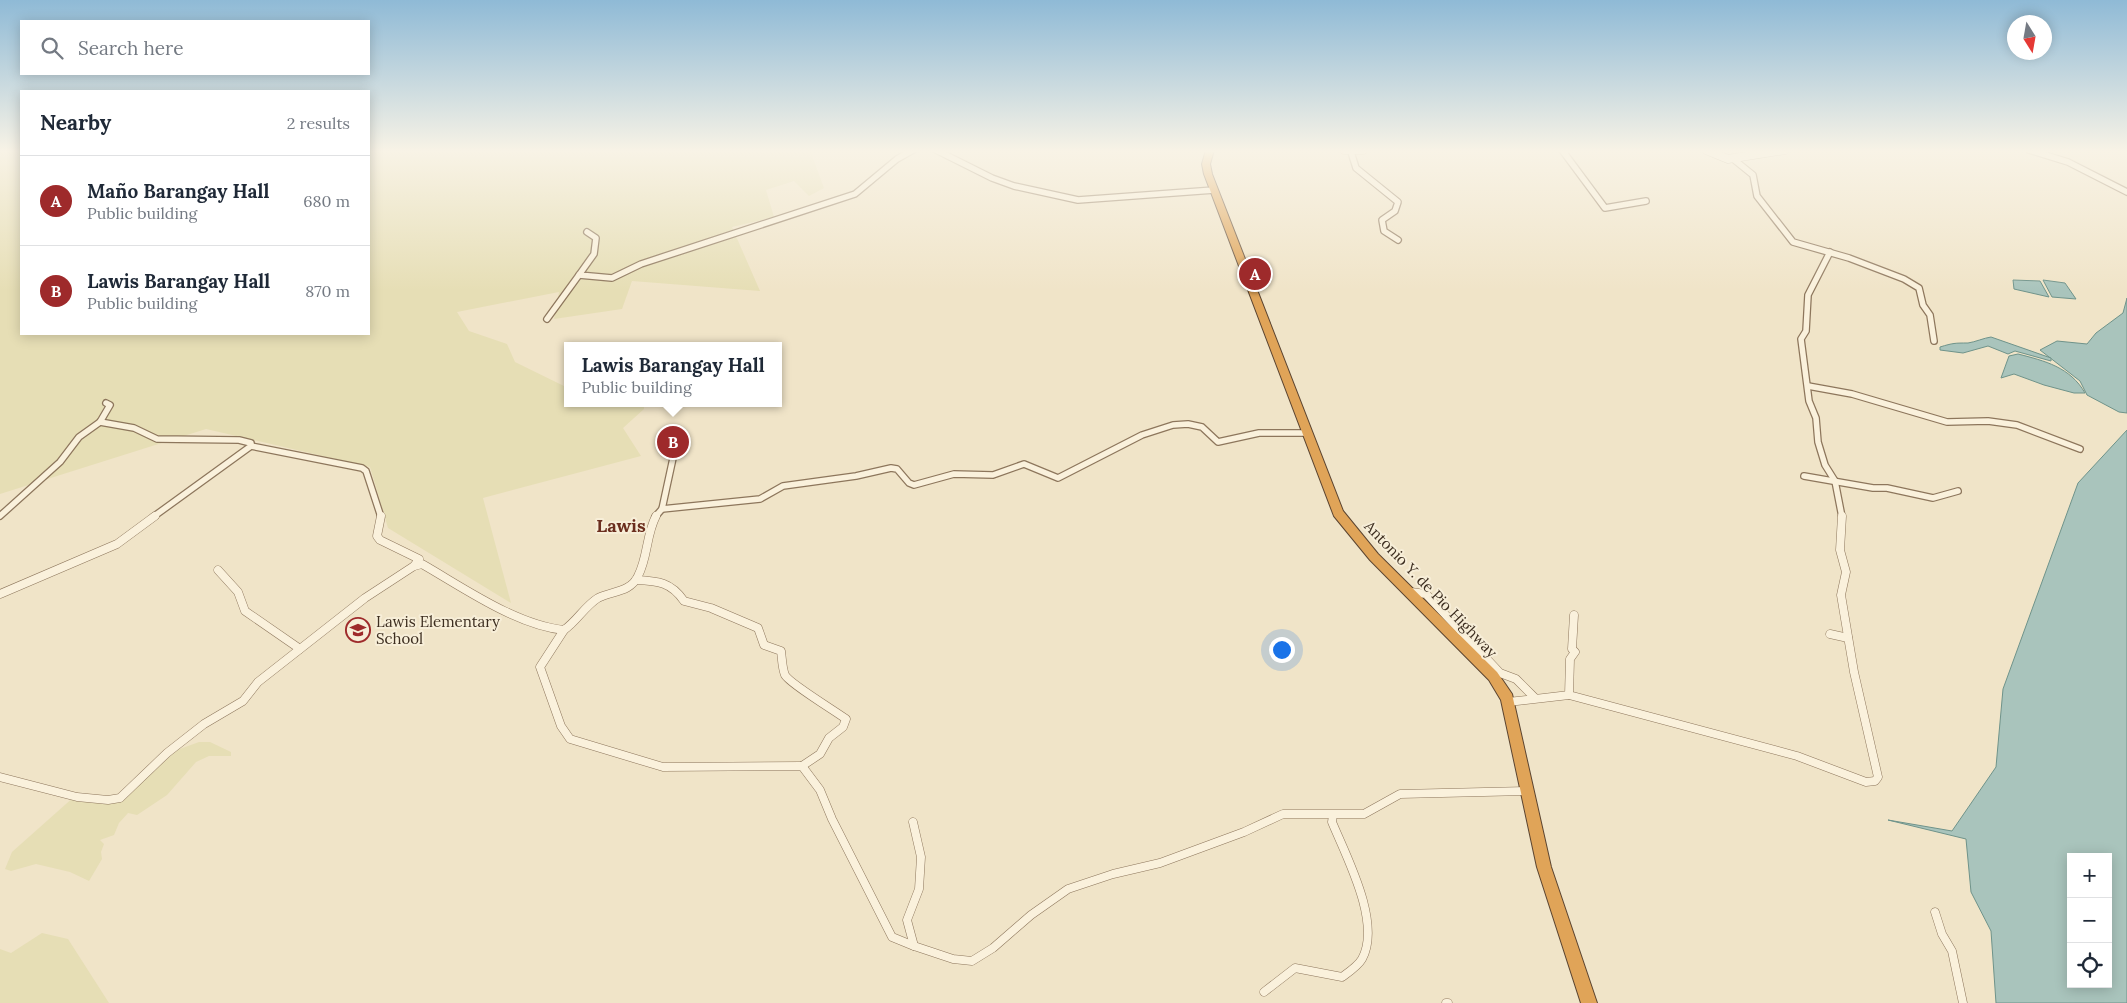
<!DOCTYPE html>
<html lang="en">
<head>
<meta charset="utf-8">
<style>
	:root { --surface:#fff; --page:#f6f6f7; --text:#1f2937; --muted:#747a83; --line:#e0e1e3; --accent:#9e2a2b }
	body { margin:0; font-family:Lora,serif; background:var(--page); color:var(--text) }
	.controls { position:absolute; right:15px; bottom:15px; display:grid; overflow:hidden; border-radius:0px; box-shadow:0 2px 12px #0003 }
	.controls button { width:45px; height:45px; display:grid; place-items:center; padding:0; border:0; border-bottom:1px solid var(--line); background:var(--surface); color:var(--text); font:25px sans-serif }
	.compass { position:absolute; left:2007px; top:15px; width:45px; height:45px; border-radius:50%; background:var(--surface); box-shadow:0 2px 12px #0003; rotate:169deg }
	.you { position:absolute; left:1281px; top:649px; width:18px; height:18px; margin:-12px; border:4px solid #fff; border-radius:50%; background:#1a73e8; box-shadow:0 0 0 8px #1a73e833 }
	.badge { display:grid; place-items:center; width:32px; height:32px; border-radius:50%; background:var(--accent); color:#fff; font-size:16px; font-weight:700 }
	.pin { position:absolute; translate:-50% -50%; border:2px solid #fff; box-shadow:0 1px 5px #0006 }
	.popup { position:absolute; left:564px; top:342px; width:218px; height:65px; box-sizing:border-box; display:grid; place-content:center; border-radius:0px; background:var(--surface); filter:drop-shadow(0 1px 4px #0005); font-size:16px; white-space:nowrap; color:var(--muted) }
	.popup b { font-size:19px; color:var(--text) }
	.popup::after { content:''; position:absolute; left:50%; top:100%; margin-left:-10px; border:10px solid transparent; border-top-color:var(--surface) }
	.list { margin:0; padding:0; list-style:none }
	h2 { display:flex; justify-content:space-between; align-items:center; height:65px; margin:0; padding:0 20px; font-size:21px }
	h2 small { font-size:16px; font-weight:400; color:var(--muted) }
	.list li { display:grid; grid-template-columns:32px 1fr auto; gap:15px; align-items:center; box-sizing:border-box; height:90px; padding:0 20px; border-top:1px solid var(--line) }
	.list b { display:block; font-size:19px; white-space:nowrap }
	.list p { margin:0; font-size:16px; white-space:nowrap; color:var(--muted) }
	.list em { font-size:16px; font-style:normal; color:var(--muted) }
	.icon { flex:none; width:28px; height:28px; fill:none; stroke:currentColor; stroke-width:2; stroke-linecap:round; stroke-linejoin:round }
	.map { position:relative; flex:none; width:2127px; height:1003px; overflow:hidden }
	.search { position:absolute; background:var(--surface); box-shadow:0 2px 12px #0003; left:20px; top:20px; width:350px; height:55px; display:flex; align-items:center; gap:12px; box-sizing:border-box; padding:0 18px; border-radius:0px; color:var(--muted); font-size:19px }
	.panel { position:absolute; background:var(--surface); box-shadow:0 2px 12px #0003; left:20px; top:90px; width:350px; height:245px; border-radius:0px }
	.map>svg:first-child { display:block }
</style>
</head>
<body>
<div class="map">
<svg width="2127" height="1003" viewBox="0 0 2127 1003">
	<rect width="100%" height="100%" fill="#f0e4c8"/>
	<!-- farmland -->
	<g fill="#e6deb5">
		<path d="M 0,150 L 21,150 L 21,334 L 369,334 L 369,150 L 810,150 L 824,188 L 809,196 L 794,181 L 766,190 L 774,217 L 732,227 L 760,291 L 632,281 L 622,309 L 554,319 L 559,292 L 457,312 L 469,331 L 507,344 L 515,362 L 568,388 L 568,403 L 644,403 L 644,409 L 623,428 L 641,456 L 483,498 L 511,603 L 388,528 L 370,467 L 206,429 L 0,494 Z"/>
		<path d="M 199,742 L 210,742 L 231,752 L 231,756 L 209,756 L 196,762 L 167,795 L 137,815 L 128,813 L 119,823 L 114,835 L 100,840 L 104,844 L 101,852 L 102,859 L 89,881 L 70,872 L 36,864 L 11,871 L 5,869 L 12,852 L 75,796 L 123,800 L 177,750 Z"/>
		<path d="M 42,933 L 68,939 L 109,1003 L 0,1003 L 0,949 L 11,953 Z"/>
	</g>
	<!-- water -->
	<g fill="#a9c4bc" stroke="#6f938a" fill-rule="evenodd">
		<path d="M 2013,280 L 2040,281 L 2049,297 L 2014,289 Z"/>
		<path d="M 2043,280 L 2065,283 L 2076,299 L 2052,297 Z"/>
		<path d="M 2127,298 L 2127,413 L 2119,412 L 2087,395 L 2080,381 L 2040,350 L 2057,341 L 2087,344 L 2096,333 L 2123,313 Z"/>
		<path d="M 1991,337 L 2051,358 L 2051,361 L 2015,351 L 2008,354 L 1988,346 L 1963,353 L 1940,350 L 1940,347 C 1953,343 1955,343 1968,343 C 1975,342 1984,338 1991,337 Z"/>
		<path d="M 2018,354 C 2045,361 2070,367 2085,393 L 2074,393 L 2044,385 L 2014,374 L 2001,378 L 2009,356 Z"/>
		<path d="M 2127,430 L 2127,1003 L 1996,1003 L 1991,931 L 1971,892 L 1966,839 L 1888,820 L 1952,831 L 1996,767 L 2003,689 L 2078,483 ZM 2071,857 L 2108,857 L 2108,984 L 2071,984 Z"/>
	</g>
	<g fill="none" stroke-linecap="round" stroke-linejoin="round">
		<defs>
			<g id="street-far1">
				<path d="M 936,150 L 992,178 L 1014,186 L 1078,200 L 1214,190"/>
				<path d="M 1562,150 L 1605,208 L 1646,201"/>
				<path d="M 2029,150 L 2068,162 L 2127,192"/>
				<path d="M 1351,152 L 1356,168 L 1398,202 L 1395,211 L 1382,220 L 1384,231 L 1398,240"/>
				<path d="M 1732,158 L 1753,175 L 1757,196 L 1793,242 L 1849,258 L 1904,279 L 1919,288 L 1923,305 L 1930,315 L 1934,341"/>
				<path d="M 587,232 L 596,238 L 594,254 L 579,275 L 612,278 L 641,264 L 855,194 L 897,159 L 913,150"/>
				<path d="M 1830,252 L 1808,295 L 1806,331 L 1801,339 L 1809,401 L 1816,418 L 1818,442 L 1825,465 L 1835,481 L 1842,517"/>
				<path d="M 547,319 L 579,275"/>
				<path d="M 1808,386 L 1852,394 L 1947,422 L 1988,421 L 2017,425 L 2080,449"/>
				<path d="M 100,422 L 134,428 L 157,439 L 239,440 L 251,443 L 251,446 L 153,517"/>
				<path d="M 251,446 L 362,468 L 366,471 L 381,517"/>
				<path d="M 1804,476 L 1873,488 L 1887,488 L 1933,498 L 1958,491"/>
				<path d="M 662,509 L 675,449"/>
				<path d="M 0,516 L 60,462 L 79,437 L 100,422 L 110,405 L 106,403"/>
				<path d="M 655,517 L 662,509 L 760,499 L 783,486 L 856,476 L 891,468 L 897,469 L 909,483 L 914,485 L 954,474 L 993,475 L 1024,464 L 1058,478 L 1142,435 L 1173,425 L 1188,424 L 1202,427 L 1218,442 L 1259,433 L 1306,433"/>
			</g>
			<g id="street">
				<path d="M 381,516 L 377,536 L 380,540 L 419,559 L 414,566"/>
				<path d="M 218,570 L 238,592 L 245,611 L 300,649"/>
				<path d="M 636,580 C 658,581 671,582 684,601 L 711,608 L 758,628 L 764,645 L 781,651 C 782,658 782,668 785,675 C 789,683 835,711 846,719 L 843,727 L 829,738 L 820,754 L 802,766"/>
				<path d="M 1411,592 L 1426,594 L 1500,673 L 1516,679 L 1535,698"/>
				<path d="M 0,594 L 117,544 L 155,516"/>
				<path d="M 1574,615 L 1572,649 L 1575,652 L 1570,659 L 1569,695 L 1797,756 L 1866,782 L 1875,781 L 1878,777 L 1854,672 L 1841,595 L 1846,572 L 1840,550 L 1842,516"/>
				<path d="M 564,630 L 540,667 L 561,726 L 570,739 L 663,767 L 802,766 L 820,790 L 832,819 L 892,937 L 914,946"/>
				<path d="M 1830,634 L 1848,638"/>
				<path d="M 1508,702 L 1569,695"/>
				<path d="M 0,777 L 77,797 L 108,800 L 120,798 L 167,753 L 204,724 L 243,701 L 258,682 L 365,598 L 414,566 L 422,564 C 464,588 516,625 564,630 C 577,621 585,606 598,598 C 612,591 631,592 638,576 C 648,557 646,535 656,516"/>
				<path d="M 913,822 L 921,857 L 919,889 L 907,920 L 914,946 L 953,959 L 972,961 L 993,948 L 1031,915 L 1068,889 L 1113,874 L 1160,863 L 1244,832 L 1283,814 L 1364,814 L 1400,794 L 1528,791"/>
				<path d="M 1935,912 L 1942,934 L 1952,951 L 1963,1003"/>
				<path d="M 1264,992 L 1295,968 L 1342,977 C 1349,972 1358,966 1362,959 C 1382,923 1346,856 1332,822 L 1333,815"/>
				<path d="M 1446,1003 L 1448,1003"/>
			</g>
			<g id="secondary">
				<path d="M 1344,150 L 1363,150"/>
				<path d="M 1706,150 L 1728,159 L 1785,150"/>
			</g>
			<path id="highway" d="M 1206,150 L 1214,150 L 1210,164 L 1212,174 L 1343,511 L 1378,554 L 1497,672 L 1512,694 L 1551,867 L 1597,1003 L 1581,1003 L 1537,867 L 1501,700 L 1489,680 L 1370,560 L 1334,516 L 1204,174 L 1202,164 Z"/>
		</defs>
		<!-- street-far1 casing -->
		<use href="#street-far1" stroke="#8d765c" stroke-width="8"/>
		<!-- street casing -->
		<use href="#street" stroke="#8d765c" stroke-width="9"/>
		<!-- secondary casing -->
		<use href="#secondary" stroke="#6f573f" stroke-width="9"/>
		<!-- highway casing -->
		<use href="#highway" stroke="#5b4430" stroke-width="2"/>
		<!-- street-far1 -->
		<use href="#street-far1" stroke="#faf1dc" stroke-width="5.5"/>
		<!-- street -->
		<use href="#street" stroke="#faf1dc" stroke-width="8"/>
		<!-- secondary -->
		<use href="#secondary" stroke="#faf1dc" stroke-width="8"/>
		<!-- highway -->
		<use href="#highway" fill="#e0a458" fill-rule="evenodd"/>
	</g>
	<!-- sky -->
	<linearGradient id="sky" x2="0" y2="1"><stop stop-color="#8fbad6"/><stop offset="0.52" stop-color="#f8f3e6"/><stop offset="1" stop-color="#f8f3e6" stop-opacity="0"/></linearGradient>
	<rect width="2127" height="291" fill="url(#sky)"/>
	<!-- icons -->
	<defs>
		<symbol id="school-ring" viewBox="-11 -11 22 22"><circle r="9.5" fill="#f7eed8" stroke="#9e2a2b" stroke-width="1.5"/><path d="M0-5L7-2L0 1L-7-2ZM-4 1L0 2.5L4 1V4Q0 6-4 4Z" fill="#9e2a2b"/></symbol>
	</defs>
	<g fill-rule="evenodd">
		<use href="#school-ring" x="344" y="616" width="28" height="28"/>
	</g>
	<g text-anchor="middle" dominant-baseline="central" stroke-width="4" stroke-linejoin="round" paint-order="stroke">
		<!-- street labels -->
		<g font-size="15" fill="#3d2e20" stroke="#f7eed8">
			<text transform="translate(1431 589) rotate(46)">Antonio Y. de Pio Highway</text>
		</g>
		<!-- poi labels -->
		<g font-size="15" fill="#3d2e20" stroke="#f7eed8" text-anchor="start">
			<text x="376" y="621">Lawis Elementary<tspan x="376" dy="17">School</tspan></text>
		</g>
		<!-- quarter labels -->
		<g font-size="18" font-weight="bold" fill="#6b2e1e" stroke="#f7eed8">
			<text x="621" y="525">Lawis</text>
		</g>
	</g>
</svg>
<div class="controls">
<button>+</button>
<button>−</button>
<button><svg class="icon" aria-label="locate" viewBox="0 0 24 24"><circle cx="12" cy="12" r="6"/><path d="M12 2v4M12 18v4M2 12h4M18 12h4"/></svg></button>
</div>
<svg class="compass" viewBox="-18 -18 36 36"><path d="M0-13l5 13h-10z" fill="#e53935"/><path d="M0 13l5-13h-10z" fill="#747a83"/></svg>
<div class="you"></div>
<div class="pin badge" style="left:1255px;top:274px">A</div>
<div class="pin badge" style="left:673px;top:442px">B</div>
<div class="popup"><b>Lawis Barangay Hall</b>Public building</div>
<div class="search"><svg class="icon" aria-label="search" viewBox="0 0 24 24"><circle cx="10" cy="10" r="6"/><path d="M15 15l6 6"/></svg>Search here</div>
<section class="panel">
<h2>Nearby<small>2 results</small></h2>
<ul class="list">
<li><span class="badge">A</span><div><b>Maño Barangay Hall</b><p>Public building</p></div><em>680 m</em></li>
<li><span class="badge">B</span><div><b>Lawis Barangay Hall</b><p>Public building</p></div><em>870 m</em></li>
</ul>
</section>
</div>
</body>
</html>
